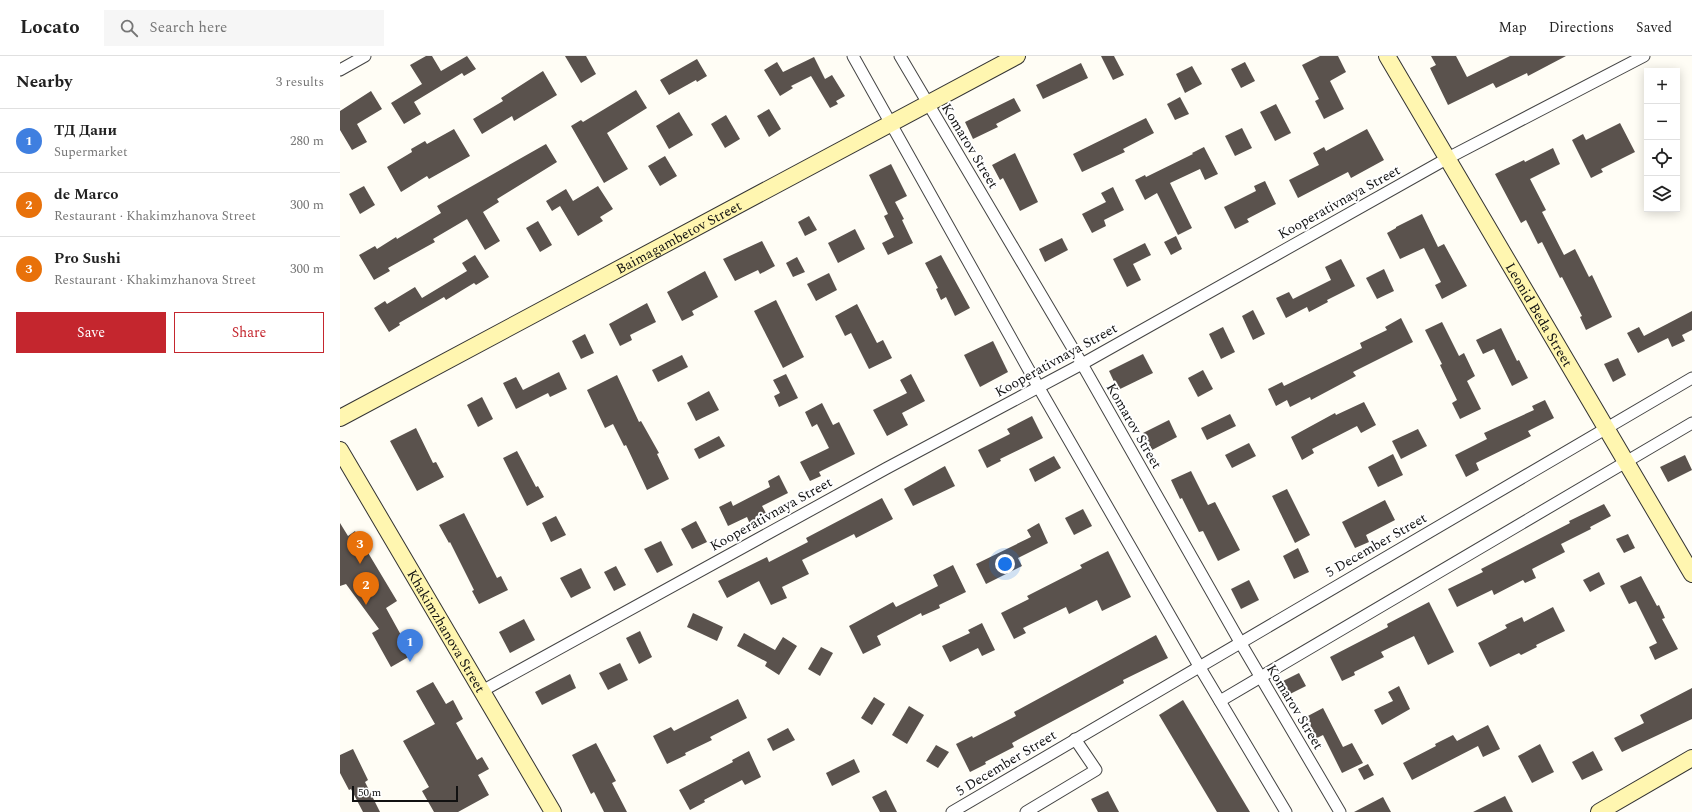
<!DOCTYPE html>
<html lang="en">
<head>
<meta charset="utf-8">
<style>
	:root { --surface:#fff; --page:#f6f6f6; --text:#222; --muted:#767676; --line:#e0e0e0; --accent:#c4262e }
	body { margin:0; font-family:Spectral,serif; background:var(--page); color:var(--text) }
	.controls { position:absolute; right:12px; top:12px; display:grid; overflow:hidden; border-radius:0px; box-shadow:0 2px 10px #0003 }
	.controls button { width:36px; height:36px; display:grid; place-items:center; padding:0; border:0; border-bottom:1px solid var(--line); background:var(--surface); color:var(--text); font:20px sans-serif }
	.scale { position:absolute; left:12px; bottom:10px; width:106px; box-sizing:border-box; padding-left:4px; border:2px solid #111; border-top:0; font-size:11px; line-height:14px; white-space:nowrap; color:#111; -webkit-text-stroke:3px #fff; paint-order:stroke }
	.you { position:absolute; left:665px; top:508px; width:14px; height:14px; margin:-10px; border:3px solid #fff; border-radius:50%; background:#1a73e8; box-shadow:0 0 0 6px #1a73e833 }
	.badge { display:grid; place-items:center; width:26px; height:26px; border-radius:50%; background:var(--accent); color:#fff; font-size:13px; font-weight:700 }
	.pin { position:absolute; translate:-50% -33px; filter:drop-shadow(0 1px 2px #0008) }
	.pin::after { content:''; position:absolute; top:21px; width:14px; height:12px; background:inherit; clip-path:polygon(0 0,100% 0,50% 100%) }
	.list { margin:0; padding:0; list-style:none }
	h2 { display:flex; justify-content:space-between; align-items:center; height:52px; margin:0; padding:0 16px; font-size:17px }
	h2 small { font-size:13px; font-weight:400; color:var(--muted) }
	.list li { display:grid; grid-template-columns:26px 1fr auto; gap:12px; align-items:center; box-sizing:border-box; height:64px; padding:0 16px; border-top:1px solid var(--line) }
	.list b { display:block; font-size:15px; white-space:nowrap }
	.list p { margin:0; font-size:13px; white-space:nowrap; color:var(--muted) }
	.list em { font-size:13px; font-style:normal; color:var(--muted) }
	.actions { display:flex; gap:8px; padding:12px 16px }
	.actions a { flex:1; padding:9px 0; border:1px solid var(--accent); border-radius:0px; text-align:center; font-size:14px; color:var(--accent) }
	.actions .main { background:var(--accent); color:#fff }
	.icon { flex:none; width:22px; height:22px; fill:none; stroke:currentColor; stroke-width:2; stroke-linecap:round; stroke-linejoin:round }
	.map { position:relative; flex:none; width:1352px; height:756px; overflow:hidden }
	header { display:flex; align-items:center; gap:24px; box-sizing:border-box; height:56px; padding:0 20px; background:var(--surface); border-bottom:1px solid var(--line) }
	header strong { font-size:19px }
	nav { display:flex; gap:22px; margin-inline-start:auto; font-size:14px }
	.search { width:280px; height:36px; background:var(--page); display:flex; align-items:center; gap:10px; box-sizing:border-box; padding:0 14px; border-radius:0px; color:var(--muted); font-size:15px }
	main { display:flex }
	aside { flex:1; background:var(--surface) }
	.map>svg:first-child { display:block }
</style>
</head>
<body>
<header>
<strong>Locato</strong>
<div class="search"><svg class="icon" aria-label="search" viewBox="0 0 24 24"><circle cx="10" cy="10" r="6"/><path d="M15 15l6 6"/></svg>Search here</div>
<nav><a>Map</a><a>Directions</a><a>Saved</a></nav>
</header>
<main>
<aside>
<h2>Nearby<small>3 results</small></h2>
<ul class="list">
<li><span class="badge" style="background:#3f7fe0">1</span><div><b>ТД Дани</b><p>Supermarket</p></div><em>280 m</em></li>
<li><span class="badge" style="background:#e8710a">2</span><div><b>de Marco</b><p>Restaurant · Khakimzhanova Street</p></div><em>300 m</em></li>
<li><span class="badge" style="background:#e8710a">3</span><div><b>Pro Sushi</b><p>Restaurant · Khakimzhanova Street</p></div><em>300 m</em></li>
</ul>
<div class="actions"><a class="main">Save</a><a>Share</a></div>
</aside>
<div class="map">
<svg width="1352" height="756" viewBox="0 0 1352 756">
	<rect width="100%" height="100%" fill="#fffdf5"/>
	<!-- building -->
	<g fill="#5a524d">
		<path d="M 86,0 L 92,0 L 101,15 L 127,0 L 136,13 L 124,20 L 122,17 L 74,46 L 81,58 L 64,68 L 51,47 L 82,28 L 70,9 Z"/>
		<path d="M 225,0 L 246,0 L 256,18 L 241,27 Z"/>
		<path d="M 761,0 L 774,0 L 784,19 L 773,24 Z"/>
		<path d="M 980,0 L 998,0 L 1006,16 L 990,25 L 1004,53 L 984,63 L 975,45 L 979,43 L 962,9 Z"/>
		<path d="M 1091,0 L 1116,0 L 1127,21 L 1170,0 L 1226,0 L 1188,20 L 1187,17 L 1156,32 L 1153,27 L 1108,49 L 1090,12 L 1096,9 Z"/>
		<path d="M 474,1 L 485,23 L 492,19 L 505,40 L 496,45 L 498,48 L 490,52 L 471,20 L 451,30 L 453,32 L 440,40 L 424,14 L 437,6 L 443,16 Z"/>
		<path d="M 357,3 L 367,20 L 357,26 L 356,24 L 329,39 L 320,24 Z"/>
		<path d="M 905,6 L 915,25 L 901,32 L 891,13 Z"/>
		<path d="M 741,7 L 748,22 L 703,43 L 696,29 Z"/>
		<path d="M 852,10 L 862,28 L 845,37 L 836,18 Z"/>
		<path d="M 203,15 L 217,39 L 174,65 L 172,60 L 142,78 L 133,63 L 163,45 L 161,42 Z"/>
		<path d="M 296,34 L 307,52 L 267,77 L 288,113 L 264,127 L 231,70 L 241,64 L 243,66 Z"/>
		<path d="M 31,35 L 42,53 L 17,68 L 27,86 L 12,94 L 0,74 L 0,55 Z"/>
		<path d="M 840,41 L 849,58 L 835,64 L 827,48 Z"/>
		<path d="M 674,42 L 681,55 L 656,68 L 658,71 L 633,83 L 625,66 Z"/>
		<path d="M 936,48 L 951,77 L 935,85 L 920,56 Z"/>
		<path d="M 429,53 L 441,73 L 429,81 L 417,60 Z"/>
		<path d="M 339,56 L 353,79 L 329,93 L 316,70 Z"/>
		<path d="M 386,59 L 400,83 L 385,92 L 371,68 Z"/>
		<path d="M 806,62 L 814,77 L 783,93 L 785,96 L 742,116 L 733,98 Z"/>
		<path d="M 1280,67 L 1295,96 L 1261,113 L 1263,116 L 1251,122 L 1232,84 L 1243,78 L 1246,84 Z"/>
		<path d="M 902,72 L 912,92 L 895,100 L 885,80 Z"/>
		<path d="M 114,73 L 130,100 L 89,123 L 87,120 L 61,136 L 47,111 L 72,96 L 71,93 L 85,85 L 87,88 Z"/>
		<path d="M 1027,73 L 1044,104 L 1011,122 L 1008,116 L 958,142 L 949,124 L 979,109 L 973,97 L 984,91 L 986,95 Z"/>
		<path d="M 206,88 L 217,106 L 157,143 L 159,146 L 143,156 L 160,185 L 145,194 L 127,163 L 93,183 L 95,186 L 48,212 L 50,215 L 34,224 L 19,199 L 35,190 L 37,193 L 56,181 L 57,183 L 101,157 L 97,150 Z"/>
		<path d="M 864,91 L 878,118 L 865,124 L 860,113 L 830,127 L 852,172 L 838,179 L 817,137 L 805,144 L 795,124 L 805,119 L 806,121 L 853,98 L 852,97 Z"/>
		<path d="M 1213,92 L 1220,108 L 1190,123 L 1206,154 L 1202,156 L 1224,199 L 1235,193 L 1249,221 L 1252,219 L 1272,261 L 1246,274 L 1240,261 L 1242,260 L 1222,221 L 1220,222 L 1202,186 L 1198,188 L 1186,164 L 1181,167 L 1155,118 L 1184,104 L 1185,106 Z"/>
		<path d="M 675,97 L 698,146 L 680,155 L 663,122 L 660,124 L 652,109 Z"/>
		<path d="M 325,100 L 337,120 L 320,130 L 308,110 Z"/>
		<path d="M 551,108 L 567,140 L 555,146 L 564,163 L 562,164 L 573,187 L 548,199 L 542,187 L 554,181 L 544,160 L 548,158 L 529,119 Z"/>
		<path d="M 925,125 L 936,148 L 907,163 L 909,166 L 895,173 L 884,151 L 916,135 L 914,130 Z"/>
		<path d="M 24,130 L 35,149 L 20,158 L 9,138 Z"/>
		<path d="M 258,130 L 273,153 L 260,161 L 263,165 L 238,180 L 220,150 L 212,155 L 206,145 L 226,133 L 233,145 Z"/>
		<path d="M 773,131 L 784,154 L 764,164 L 766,170 L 752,177 L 742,158 L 766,146 L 761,137 Z"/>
		<path d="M 1082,158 L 1098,191 L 1104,188 L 1127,230 L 1102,243 L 1095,229 L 1101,226 L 1084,192 L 1060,203 L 1047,177 L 1056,172 L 1056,171 Z"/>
		<path d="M 469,160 L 477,174 L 465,180 L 458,166 Z"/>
		<path d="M 198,165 L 212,189 L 200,196 L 186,172 Z"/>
		<path d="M 515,173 L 525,193 L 498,207 L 488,187 Z"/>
		<path d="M 836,180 L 842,193 L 831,199 L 824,186 Z"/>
		<path d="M 722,182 L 728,194 L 705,206 L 699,193 Z"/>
		<path d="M 422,185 L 435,210 L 420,218 L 418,214 L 395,225 L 383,203 Z"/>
		<path d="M 805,187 L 811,199 L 793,208 L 801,224 L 787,231 L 773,203 Z"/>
		<path d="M 135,199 L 149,221 L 136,229 L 134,227 L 106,244 L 104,241 L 59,267 L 60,269 L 49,276 L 34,252 L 45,245 L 47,248 L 75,231 L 82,242 L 127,215 L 122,207 Z"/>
		<path d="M 601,199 L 630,252 L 615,260 L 606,241 L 601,244 L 596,233 L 598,232 L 585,207 Z"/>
		<path d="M 457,201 L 465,216 L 453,221 L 446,207 Z"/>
		<path d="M 1001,203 L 1015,230 L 987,244 L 988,246 L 969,256 L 967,251 L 946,262 L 936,242 L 949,236 L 953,243 L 991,224 L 985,211 Z"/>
		<path d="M 1044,213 L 1054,235 L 1037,243 L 1026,222 Z"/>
		<path d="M 365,215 L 378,241 L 352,255 L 354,259 L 342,265 L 327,236 Z"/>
		<path d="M 489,217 L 497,234 L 476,245 L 467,228 Z"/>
		<path d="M 436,244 L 464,301 L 443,312 L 414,255 Z"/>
		<path d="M 307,247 L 316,266 L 290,279 L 292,284 L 280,290 L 269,268 Z"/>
		<path d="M 517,248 L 537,287 L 543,284 L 552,302 L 529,313 L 511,277 L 505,280 L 495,260 Z"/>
		<path d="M 913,254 L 925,278 L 913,284 L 902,260 Z"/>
		<path d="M 1352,255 L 1352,274 L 1342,279 L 1345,285 L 1332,291 L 1328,282 L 1298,297 L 1287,277 L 1299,271 L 1304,280 Z"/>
		<path d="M 1061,262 L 1073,286 L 1013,316 L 1016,320 L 971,344 L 970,341 L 950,351 L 947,344 L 936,350 L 928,333 L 942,326 L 944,330 L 1022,292 L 1020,287 L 1047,274 L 1045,271 Z"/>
		<path d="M 1102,266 L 1119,300 L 1124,297 L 1135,320 L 1127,325 L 1141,353 L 1120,363 L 1112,347 L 1117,344 L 1100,309 L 1102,308 L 1085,274 Z"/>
		<path d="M 883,271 L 895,296 L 881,303 L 869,278 Z"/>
		<path d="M 1161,272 L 1177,305 L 1179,304 L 1188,322 L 1172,330 L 1154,293 L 1143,298 L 1136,284 Z"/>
		<path d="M 245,278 L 254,297 L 241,303 L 232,285 Z"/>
		<path d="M 653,285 L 668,316 L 640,331 L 624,299 Z"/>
		<path d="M 803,298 L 813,317 L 778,334 L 769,315 Z"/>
		<path d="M 342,299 L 348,311 L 318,326 L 312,314 Z"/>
		<path d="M 1278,302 L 1286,319 L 1273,326 L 1264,308 Z"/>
		<path d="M 863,314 L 873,333 L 858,341 L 848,322 Z"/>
		<path d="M 219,316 L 227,333 L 210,341 L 208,337 L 176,353 L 163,327 L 176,321 L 183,334 Z"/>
		<path d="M 446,318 L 458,342 L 439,351 L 434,340 L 440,337 L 433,324 Z"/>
		<path d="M 571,318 L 585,345 L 562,357 L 568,369 L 547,380 L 533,354 L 567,337 L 560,324 Z"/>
		<path d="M 277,319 L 299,366 L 301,365 L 319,397 L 317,398 L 329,423 L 307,434 L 286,389 L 284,390 L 273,368 L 265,372 L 247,334 Z"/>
		<path d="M 369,335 L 379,354 L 356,365 L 347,347 Z"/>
		<path d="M 142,341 L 153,363 L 138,371 L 127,349 Z"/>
		<path d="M 1205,344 L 1214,362 L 1188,375 L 1191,380 L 1136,407 L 1139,414 L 1126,421 L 1115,399 L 1147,383 L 1144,377 L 1194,354 L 1192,350 Z"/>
		<path d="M 1024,346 L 1036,369 L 1021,377 L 1017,370 L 972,393 L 974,397 L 962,404 L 951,381 L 995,357 L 996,359 Z"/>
		<path d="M 482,347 L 493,369 L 499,366 L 515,398 L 479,416 L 481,420 L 470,425 L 460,406 L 489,392 L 477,368 L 472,371 L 465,356 Z"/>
		<path d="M 890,358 L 896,370 L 867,384 L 861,372 Z"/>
		<path d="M 692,360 L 703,382 L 660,403 L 661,405 L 647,412 L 638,394 L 670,378 L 667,373 Z"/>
		<path d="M 829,364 L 837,381 L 812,394 L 803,377 Z"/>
		<path d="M 76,372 L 93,407 L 96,406 L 104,421 L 77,435 L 50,385 Z"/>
		<path d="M 1078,373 L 1087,390 L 1061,403 L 1052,385 Z"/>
		<path d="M 379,380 L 385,390 L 359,403 L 354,393 Z"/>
		<path d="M 909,387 L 916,400 L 892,412 L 885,399 Z"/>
		<path d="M 177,395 L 196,431 L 198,430 L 204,441 L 187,450 L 163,402 Z"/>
		<path d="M 1053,398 L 1063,419 L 1038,431 L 1028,411 Z"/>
		<path d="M 1345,399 L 1352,414 L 1328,426 L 1320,411 Z"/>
		<path d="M 714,400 L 721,412 L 695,426 L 689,413 Z"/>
		<path d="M 605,410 L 615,430 L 573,450 L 564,433 Z"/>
		<path d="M 851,415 L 868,449 L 875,446 L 900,494 L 878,505 L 863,475 L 859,476 L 842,442 L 840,443 L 831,424 Z"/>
		<path d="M 439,419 L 448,437 L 422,450 L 427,459 L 410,468 L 407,461 L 388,470 L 379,451 L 391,445 L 393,450 L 430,431 L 428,425 Z"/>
		<path d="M 947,433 L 970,479 L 955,487 L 932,440 Z"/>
		<path d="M 542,442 L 553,463 L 516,482 L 514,478 L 462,504 L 469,518 L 442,531 L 447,542 L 431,549 L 419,525 L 387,542 L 378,525 L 427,501 L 429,506 L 468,486 L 466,482 Z"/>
		<path d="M 1045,444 L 1055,464 L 1026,479 L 1029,486 L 1015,492 L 1002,466 Z"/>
		<path d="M 1264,448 L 1271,460 L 1250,471 L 1251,473 L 1221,488 L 1225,496 L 1192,513 L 1196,522 L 1185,527 L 1183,524 L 1154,539 L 1152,534 L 1117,551 L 1108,533 L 1143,516 L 1141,513 L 1230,467 L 1229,465 Z"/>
		<path d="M 743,453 L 752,470 L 734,479 L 725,462 Z"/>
		<path d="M 124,457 L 157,522 L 161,520 L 168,534 L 139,548 L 132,535 L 134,534 L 110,486 L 109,487 L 99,469 Z"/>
		<path d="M 216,460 L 226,479 L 211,486 L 202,467 Z"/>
		<path d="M 356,465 L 367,486 L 352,493 L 341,473 Z"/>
		<path d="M 0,467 L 8,480 L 15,475 L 57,545 L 46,552 L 72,599 L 51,611 L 32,577 L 39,573 L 6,528 L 0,530 Z"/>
		<path d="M 699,467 L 708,487 L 678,502 L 682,510 L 646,528 L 636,508 L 691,481 L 687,474 Z"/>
		<path d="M 1288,478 L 1295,492 L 1284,497 L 1276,483 Z"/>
		<path d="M 321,485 L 333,509 L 317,517 L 304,493 Z"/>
		<path d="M 958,492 L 969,516 L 954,523 L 943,500 Z"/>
		<path d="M 768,495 L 791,541 L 762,555 L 757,544 L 729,558 L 726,551 L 683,572 L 686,577 L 674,583 L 661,557 L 689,543 L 687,540 L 742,512 L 740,509 Z"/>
		<path d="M 613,509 L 626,536 L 599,549 L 600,552 L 582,560 L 581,557 L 537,580 L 541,589 L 523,598 L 509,570 L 553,546 L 556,551 L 598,530 L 593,519 Z"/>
		<path d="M 276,510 L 286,529 L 274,535 L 264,516 Z"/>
		<path d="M 241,512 L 251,532 L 231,542 L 220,522 Z"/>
		<path d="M 1259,516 L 1265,528 L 1250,536 L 1243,524 Z"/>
		<path d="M 1301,520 L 1317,550 L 1319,549 L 1325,562 L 1322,563 L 1338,593 L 1315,604 L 1309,591 L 1317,587 L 1296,545 L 1289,548 L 1280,530 Z"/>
		<path d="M 909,524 L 919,544 L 901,553 L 891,533 Z"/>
		<path d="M 1089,546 L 1114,596 L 1088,609 L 1074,580 L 1041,596 L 1044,601 L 1014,616 L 1015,619 L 1002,625 L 990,601 L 1048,571 L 1047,568 Z"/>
		<path d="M 1213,551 L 1225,575 L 1196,589 L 1197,591 L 1181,599 L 1179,597 L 1150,611 L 1138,587 L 1167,572 L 1165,569 L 1182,561 L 1184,566 Z"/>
		<path d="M 353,557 L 383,571 L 377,585 L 347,571 Z"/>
		<path d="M 184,563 L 195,584 L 170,597 L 159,576 Z"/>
		<path d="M 642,567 L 655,594 L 642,600 L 638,592 L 610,606 L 602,590 L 630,577 L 628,574 Z"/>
		<path d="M 300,575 L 312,601 L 299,608 L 286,582 Z"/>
		<path d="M 404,577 L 435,594 L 443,581 L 457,590 L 439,619 L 425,610 L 427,606 L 397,590 Z"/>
		<path d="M 816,579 L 828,602 L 783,624 L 784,627 L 672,687 L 674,691 L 645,706 L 646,708 L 630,716 L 616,688 L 632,680 L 633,682 L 676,660 L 674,656 Z"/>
		<path d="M 481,591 L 493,597 L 480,620 L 468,613 Z"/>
		<path d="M 280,607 L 288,624 L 268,634 L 259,617 Z"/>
		<path d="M 959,617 L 966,630 L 950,638 L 943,625 Z"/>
		<path d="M 230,618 L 236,632 L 202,649 L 195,636 Z"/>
		<path d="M 93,626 L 106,648 L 113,644 L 123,663 L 116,667 L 137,704 L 142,701 L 149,713 L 138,719 L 149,739 L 118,756 L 94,756 L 82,735 L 89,731 L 63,685 L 95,668 L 76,635 Z"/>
		<path d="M 1059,630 L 1070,653 L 1042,669 L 1034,654 L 1053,645 L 1048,636 Z"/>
		<path d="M 1352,632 L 1352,663 L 1282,696 L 1274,682 L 1304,667 L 1300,659 Z"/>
		<path d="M 534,641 L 545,648 L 532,669 L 521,662 Z"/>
		<path d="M 398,643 L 407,662 L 370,681 L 372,684 L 345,697 L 346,699 L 327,708 L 313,680 L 331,671 L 334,675 Z"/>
		<path d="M 843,644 L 910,756 L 877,756 L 819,659 Z"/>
		<path d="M 569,650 L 584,659 L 567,688 L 552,679 Z"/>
		<path d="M 983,652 L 1003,691 L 1012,687 L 1023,707 L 1002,717 L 983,679 L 975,683 L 964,662 Z"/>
		<path d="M 1148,669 L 1160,693 L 1143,701 L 1138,690 L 1072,724 L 1063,707 L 1096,690 L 1095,688 L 1113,679 L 1117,685 Z"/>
		<path d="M 448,672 L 455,684 L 433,695 L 427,683 Z"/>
		<path d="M 256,687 L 276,725 L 272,727 L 287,756 L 264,756 L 254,736 L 251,738 L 232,699 Z"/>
		<path d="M 1200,688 L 1214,716 L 1192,727 L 1178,700 Z"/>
		<path d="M 596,689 L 609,696 L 598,712 L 586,705 Z"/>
		<path d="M 13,693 L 28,724 L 25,726 L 40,756 L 23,756 L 11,733 L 9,734 L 0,717 L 0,699 Z"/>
		<path d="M 409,695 L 421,721 L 405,729 L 402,724 L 364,744 L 365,746 L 350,754 L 339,734 L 393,706 L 392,704 Z"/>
		<path d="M 1253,695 L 1263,714 L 1242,724 L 1232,706 Z"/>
		<path d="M 514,703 L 520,716 L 492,730 L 486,717 Z"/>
		<path d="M 1028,708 L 1034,719 L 1024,724 L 1018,713 Z"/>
		<path d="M 546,734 L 557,756 L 540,756 L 532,741 Z"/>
		<path d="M 768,735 L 779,756 L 758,756 L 751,743 Z"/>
		<path d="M 1165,740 L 1173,756 L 1133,756 Z"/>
		<path d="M 1043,741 L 1051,756 L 1014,756 Z"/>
	</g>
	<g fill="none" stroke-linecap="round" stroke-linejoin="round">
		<defs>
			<g id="street">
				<path d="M 513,0 L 699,332 L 859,610 L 946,756"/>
				<path d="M 560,0 L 742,308 L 900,586 L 1000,756"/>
				<path d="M 0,14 L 25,0"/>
				<path d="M 142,635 L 547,412 L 742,308 L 1108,102 L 1304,0"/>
				<path d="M 880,645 L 1352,367"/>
				<path d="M 612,756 L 1352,322"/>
				<path d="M 686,756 L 756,714 L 735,683"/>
			</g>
			<g id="secondary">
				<path id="s1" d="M 1047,0 L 1352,518"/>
				<path id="s2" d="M 0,362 L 677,0"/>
				<path id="s3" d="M 0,394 L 213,756"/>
				<path d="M 1259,756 L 1352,702"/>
			</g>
		</defs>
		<!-- street casing -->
		<use href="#street" stroke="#444" stroke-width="13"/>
		<!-- secondary casing -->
		<use href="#secondary" stroke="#333" stroke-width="18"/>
		<!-- street -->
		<use href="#street" stroke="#fff" stroke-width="11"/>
		<!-- secondary -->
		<use href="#secondary" stroke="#fff6b0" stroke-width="16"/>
	</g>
	<g text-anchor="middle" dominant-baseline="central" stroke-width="4" stroke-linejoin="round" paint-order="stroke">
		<!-- street labels -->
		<g font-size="14" fill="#111" stroke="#fff">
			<text transform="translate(630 90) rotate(59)">Komarov Street</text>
			<text transform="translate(999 146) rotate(-29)">Kooperativnaya Street</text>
			<text stroke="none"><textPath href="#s2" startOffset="384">Baimagambetov Street</textPath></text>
			<text stroke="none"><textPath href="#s1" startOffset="300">Leonid Beda Street</textPath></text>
			<text transform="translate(716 304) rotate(-29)">Kooperativnaya Street</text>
			<text transform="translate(794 370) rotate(60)">Komarov Street</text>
			<text transform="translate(431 458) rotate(-29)">Kooperativnaya Street</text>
			<text transform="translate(1036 489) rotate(-30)">5 December Street</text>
			<text stroke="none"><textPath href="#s3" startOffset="210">Khakimzhanova Street</textPath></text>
			<text transform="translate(955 651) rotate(59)">Komarov Street</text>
			<text transform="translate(666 707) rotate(-31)">5 December Street</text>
		</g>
	</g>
</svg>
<div class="controls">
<button>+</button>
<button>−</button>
<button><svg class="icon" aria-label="locate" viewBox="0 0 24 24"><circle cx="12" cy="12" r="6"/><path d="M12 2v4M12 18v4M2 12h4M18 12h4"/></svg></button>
<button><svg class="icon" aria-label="layers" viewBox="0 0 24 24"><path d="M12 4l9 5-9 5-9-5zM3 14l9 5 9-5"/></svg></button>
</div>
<div class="scale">50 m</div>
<div class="you"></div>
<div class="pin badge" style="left:70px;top:606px;background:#3f7fe0">1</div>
<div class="pin badge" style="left:26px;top:549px;background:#e8710a">2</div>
<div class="pin badge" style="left:20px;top:508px;background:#e8710a">3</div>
</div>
</main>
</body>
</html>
